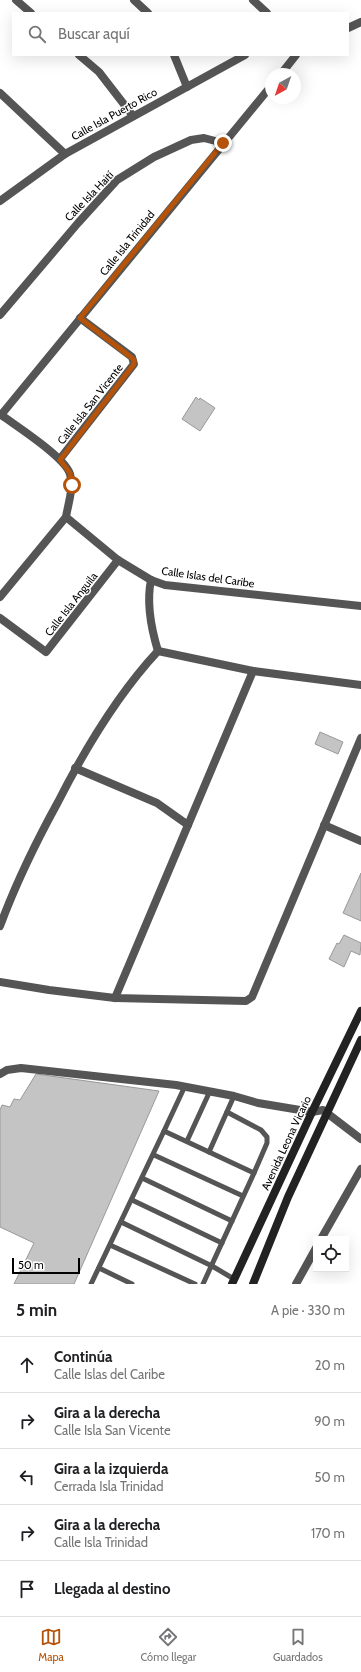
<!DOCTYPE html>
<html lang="es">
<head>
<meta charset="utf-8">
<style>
	:root { --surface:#fff; --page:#f6f6f6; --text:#202124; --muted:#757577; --line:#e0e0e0; --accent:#b45309 }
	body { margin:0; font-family:Cabin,sans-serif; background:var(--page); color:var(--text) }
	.controls { position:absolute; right:12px; bottom:12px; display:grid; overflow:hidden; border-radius:0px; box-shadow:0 4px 16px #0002 }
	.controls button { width:36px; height:36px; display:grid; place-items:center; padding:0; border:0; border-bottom:1px solid var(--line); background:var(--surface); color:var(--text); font:20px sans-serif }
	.compass { position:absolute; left:265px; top:68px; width:36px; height:36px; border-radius:50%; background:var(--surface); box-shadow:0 4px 16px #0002; rotate:220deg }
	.scale { position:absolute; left:12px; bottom:10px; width:68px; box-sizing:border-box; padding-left:4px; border:2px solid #000; border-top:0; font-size:11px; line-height:14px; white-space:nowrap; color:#000; -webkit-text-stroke:3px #fff; paint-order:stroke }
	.stop { position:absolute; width:12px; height:12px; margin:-9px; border:3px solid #b45309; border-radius:50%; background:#fff }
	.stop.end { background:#b45309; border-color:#fff; box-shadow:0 1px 4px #0008 }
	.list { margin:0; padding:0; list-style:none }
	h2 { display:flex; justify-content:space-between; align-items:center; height:52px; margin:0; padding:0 16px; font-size:17px }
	h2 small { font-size:13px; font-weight:400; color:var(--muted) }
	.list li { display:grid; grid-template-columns:26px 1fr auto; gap:12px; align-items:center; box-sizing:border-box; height:56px; padding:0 16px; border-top:1px solid var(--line) }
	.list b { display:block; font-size:15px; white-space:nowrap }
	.list p { margin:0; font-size:13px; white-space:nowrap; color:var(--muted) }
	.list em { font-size:13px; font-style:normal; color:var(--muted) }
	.icon { flex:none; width:22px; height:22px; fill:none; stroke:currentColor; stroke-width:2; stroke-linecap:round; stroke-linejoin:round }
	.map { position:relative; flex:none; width:361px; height:1284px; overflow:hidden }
	.search { position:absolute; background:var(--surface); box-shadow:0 4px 16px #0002; left:12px; right:12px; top:12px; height:44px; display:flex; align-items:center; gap:10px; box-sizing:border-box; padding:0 14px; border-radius:0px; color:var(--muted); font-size:15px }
	.sheet { height:332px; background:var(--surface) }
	nav { display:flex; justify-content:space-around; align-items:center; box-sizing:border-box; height:56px; border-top:1px solid var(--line); background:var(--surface); font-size:11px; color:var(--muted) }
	nav a { display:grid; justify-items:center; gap:2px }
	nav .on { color:var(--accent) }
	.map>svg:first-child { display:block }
</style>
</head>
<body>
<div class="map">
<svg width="361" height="1284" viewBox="0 0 361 1284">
	<rect width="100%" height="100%" fill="#fff"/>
	<!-- building -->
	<g fill="#c4c4c4" stroke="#999">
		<path d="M 196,397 L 199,400 L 200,398 L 215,408 L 200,431 L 182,419 Z"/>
		<path d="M 320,732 L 343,742 L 338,754 L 315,744 Z"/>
		<path d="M 361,873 L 361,921 L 343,913 Z"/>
		<path d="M 344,935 L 361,943 L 360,955 L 351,951 L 344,967 L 329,959 L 337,943 L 339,944 Z"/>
		<path d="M 36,1074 L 159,1091 L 74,1284 L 14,1284 L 34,1243 L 0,1227 L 0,1110 L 2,1105 L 10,1107 L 14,1099 L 20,1100 Z"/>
	</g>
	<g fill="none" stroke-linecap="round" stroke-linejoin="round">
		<!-- lane -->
		<g stroke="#555" stroke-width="5">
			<path d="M 227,1112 L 261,1130 L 267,1137 L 267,1143 L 254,1173"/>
			<path d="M 164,1131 L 185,1086"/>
			<path d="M 187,1141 L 210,1091"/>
			<path d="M 209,1152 L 234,1096"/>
			<path d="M 154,1155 L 243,1196"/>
			<path d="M 142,1178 L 232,1221"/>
			<path d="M 132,1200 L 222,1243"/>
			<path d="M 121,1222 L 212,1266 L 234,1279"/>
			<path d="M 110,1245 L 195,1284"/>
			<path d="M 99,1268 L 132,1284"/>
			<path d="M 91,1284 L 164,1131 L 254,1173 L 203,1284"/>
		</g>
		<!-- street -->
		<g stroke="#555" stroke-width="8">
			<path d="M 16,0 L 31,13"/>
			<path d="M 134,0 L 148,13"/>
			<path d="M 253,0 L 267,13"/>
			<path d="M 348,28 L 361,22"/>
			<path d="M 79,55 L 99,72 L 133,116"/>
			<path d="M 174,55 L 187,87"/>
			<path d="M 281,74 L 296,55"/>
			<path d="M 0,93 L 65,154"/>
			<path d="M 0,201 L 65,154 L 245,55"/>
			<path d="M 0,315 L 78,223 L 117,180 L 154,157 L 191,140 L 204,138 L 223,143"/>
			<path d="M 0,414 C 16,426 65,457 70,474 C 74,488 68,504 66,517 L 118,560 L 151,580 L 165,585 L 361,606"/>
			<path d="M 1,415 L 271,86"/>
			<path d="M 60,459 L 134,364 L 132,357 L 80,318"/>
			<path d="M 151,580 C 146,604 151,628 158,651"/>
			<path d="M 0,597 L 66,517"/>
			<path d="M 0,618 L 46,652 L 118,560"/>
			<path d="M 158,651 L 253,671 L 361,685"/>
			<path d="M 75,768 L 157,803 L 188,825"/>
			<path d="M 324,825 L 361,841"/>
			<path d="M 0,926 C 16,883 36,842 58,802 C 85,749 117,695 158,651"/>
			<path d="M 0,982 L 49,990 L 115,998 L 246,1001 L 252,997 L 361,738"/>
			<path d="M 115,998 L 253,671"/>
			<path d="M 0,1074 L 7,1070 L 21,1068 L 176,1085 L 234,1096 L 258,1103 L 312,1112 L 323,1110 L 361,1139"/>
			<path d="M 321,1239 L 361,1169"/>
			<path d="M 296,1284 L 316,1248"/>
		</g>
		<!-- secondary -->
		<g stroke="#222" stroke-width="8">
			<path d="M 232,1284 L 312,1112 L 361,1011"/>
			<path d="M 253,1284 L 288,1197 L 361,1040"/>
		</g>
	</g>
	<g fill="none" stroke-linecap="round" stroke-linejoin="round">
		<!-- route -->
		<path stroke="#b45309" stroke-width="5" d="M 72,485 L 70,473 L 60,460 L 134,364 L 134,360 L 132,358 L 80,318 L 223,143"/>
	</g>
	<g text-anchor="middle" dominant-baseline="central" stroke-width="3" stroke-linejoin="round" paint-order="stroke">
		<!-- street labels -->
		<g font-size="11" fill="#000" stroke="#fff">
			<text transform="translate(114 114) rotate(-29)">Calle Isla Puerto Rico</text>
			<text transform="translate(89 196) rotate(-46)">Calle Isla Haití</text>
			<text transform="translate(127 243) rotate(-51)">Calle Isla Trinidad</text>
			<text transform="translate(90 404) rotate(-52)">Calle Isla San Vicente</text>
			<text transform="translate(208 577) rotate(8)">Calle Islas del Caribe</text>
			<text transform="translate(71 604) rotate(-52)">Calle Isla Anguila</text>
			<text transform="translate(286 1143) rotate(-65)">Avenida Leona Vicario</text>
		</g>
	</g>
</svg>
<div class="controls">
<button><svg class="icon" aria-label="locate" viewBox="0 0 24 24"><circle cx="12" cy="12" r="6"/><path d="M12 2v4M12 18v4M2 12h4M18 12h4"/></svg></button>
</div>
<svg class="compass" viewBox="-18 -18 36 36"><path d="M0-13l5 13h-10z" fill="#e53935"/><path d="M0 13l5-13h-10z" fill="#757577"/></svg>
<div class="scale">50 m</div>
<div class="stop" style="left:72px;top:485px"></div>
<div class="stop end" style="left:223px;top:143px"></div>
<div class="search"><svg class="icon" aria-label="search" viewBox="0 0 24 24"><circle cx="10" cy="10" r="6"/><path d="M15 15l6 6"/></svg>Buscar aquí</div>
</div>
<section class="sheet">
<h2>5 min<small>A pie · 330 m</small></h2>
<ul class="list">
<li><svg class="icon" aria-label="ahead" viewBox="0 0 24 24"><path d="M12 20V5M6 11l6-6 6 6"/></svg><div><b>Continúa</b><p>Calle Islas del Caribe</p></div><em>20 m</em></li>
<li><svg class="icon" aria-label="right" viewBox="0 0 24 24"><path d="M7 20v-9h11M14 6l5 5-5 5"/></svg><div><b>Gira a la derecha</b><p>Calle Isla San Vicente</p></div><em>90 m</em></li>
<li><svg class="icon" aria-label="left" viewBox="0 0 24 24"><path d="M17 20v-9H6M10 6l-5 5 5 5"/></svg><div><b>Gira a la izquierda</b><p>Cerrada Isla Trinidad</p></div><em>50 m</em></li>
<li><svg class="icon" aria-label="right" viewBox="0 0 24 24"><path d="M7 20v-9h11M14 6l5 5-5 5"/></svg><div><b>Gira a la derecha</b><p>Calle Isla Trinidad</p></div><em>170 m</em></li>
<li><svg class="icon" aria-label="arrive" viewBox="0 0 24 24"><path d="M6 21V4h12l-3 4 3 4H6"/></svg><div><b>Llegada al destino</b></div></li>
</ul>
</section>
<nav>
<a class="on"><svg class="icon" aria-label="map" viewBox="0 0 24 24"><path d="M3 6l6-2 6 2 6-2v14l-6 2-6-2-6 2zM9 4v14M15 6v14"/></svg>Mapa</a>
<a><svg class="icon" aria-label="directions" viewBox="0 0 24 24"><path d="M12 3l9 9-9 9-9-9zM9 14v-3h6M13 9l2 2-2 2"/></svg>Cómo llegar</a>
<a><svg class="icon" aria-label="saved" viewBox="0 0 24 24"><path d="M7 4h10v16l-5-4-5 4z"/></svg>Guardados</a>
</nav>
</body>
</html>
